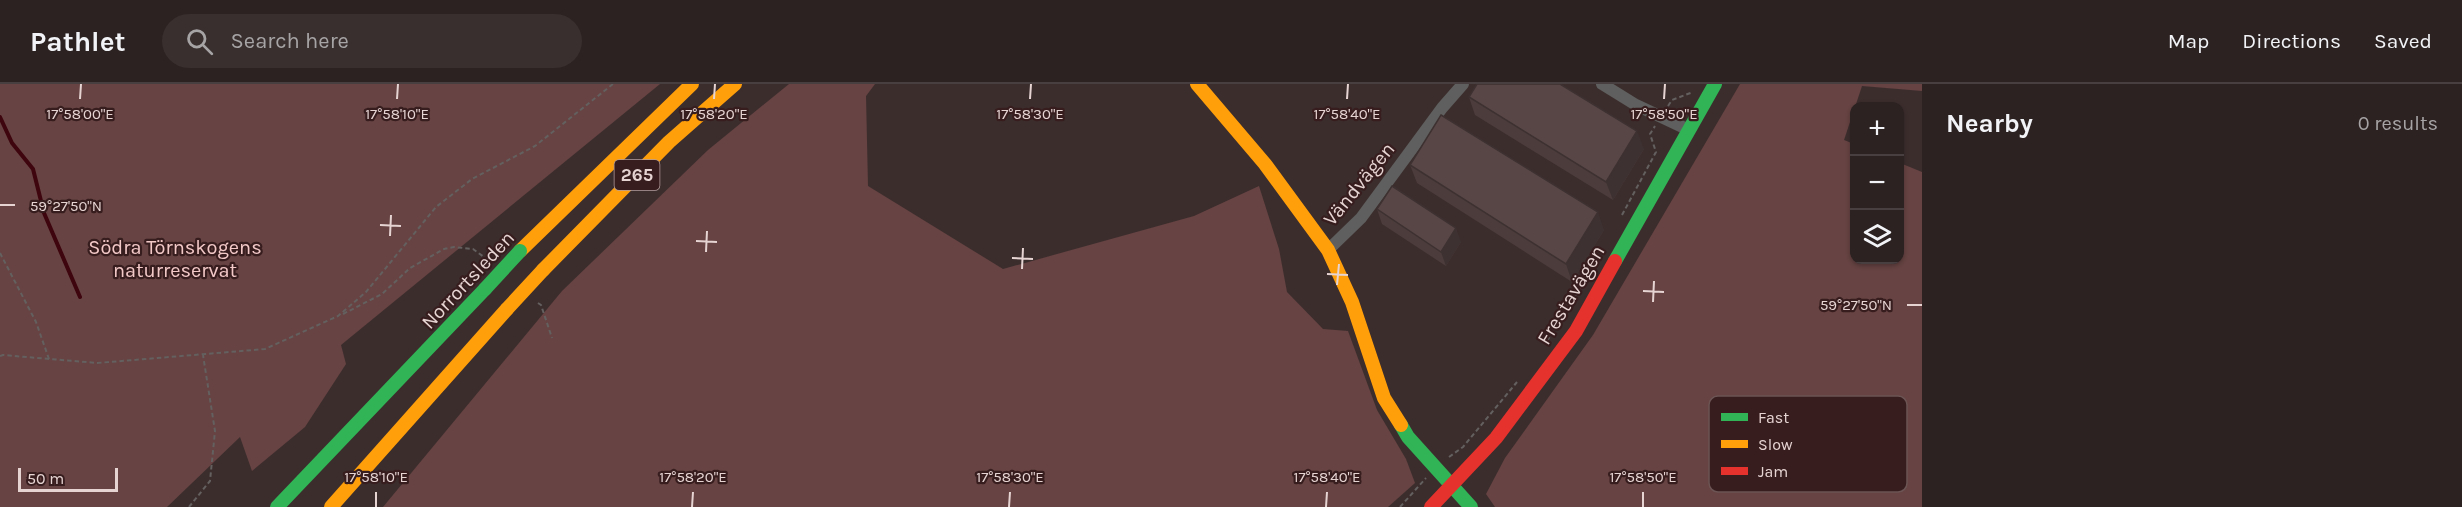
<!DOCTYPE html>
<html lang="en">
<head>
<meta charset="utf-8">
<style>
	:root { --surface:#2d2222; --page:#392f2f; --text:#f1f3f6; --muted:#a7a4a5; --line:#483f40 }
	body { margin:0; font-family:Karla,sans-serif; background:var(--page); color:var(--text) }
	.controls { position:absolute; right:18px; top:18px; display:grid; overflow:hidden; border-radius:12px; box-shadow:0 2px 4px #0004 }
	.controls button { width:54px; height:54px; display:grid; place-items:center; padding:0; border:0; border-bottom:2px solid var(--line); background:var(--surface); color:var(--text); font:30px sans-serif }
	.scale { position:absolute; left:18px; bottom:15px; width:100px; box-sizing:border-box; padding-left:6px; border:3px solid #e6d4d3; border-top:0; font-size:16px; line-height:21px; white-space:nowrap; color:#e6d4d3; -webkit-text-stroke:4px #371d1e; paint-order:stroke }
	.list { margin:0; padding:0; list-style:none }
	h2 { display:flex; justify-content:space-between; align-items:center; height:78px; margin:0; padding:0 24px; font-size:26px }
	h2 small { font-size:20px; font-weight:400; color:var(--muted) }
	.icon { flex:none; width:33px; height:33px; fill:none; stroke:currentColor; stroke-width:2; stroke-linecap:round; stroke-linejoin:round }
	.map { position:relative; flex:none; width:1922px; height:423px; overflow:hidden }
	header { display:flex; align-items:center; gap:36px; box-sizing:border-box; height:84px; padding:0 30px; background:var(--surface); border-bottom:2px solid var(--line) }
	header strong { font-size:28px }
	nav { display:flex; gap:33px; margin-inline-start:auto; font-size:21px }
	.search { width:420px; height:54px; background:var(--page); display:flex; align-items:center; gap:15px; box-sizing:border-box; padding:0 21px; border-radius:33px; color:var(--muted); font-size:22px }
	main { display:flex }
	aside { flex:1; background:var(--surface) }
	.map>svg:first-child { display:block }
</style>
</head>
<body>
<header>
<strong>Pathlet</strong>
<div class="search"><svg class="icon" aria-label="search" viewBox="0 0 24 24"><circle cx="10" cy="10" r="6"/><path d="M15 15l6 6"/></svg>Search here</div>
<nav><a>Map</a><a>Directions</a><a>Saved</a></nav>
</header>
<main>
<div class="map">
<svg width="1922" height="423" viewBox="0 0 1922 423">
	<rect width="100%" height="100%" fill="#3c2d2d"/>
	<!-- green -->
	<g fill="#674343">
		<path d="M 0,0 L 660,0 L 341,261 L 346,280 L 305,343 L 252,387 L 240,353 L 167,423 L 0,423 Z"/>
		<path d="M 789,0 L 875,0 L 866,12 L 868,102 L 1003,185 L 1194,132 L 1259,102 L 1279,165 L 1287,208 L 1323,245 L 1348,247 L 1377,326 L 1406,375 L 1415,399 L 1388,423 L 383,423 L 562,207 L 708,66 Z"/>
		<path d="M 1740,0 L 1922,0 L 1922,7 L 1862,2 L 1844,56 L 1854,60 L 1854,176 L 1900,176 L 1900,79 L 1922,88 L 1922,423 L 1495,423 L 1486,410 L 1505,374 L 1593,251 Z"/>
	</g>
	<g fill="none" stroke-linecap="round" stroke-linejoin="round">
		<!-- stream -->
		<path stroke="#3e050e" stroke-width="4" d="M 0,33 L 12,59 L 33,85 L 44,129 L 80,213"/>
		<!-- path -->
		<g stroke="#63605f" stroke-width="2" stroke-dasharray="4.5 3" stroke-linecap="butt">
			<path d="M 1668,22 L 1672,16 L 1693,8"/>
			<path d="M 1622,131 L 1656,68 L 1650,50 L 1655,42"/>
			<path d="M 0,169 L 36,238 L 49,275"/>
			<path d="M 538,219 L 541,221 L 552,254"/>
			<path d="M 343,230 L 382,210 L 410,184 L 444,165 L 454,163 L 473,165 L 488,176"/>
			<path d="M 1547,257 L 1590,188"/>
			<path d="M 0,272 L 3,271 L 97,279 L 265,265 L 338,232 L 366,208 L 436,123 L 472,95 L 535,62 L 613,0"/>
			<path d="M 1449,373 L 1463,363 L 1517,298"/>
			<path d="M 189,423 L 210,397 L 215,347 L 203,271"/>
			<path d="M 1400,423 L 1426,394"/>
		</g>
		<!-- street -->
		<g stroke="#5e5f5e" stroke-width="12">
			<path d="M 1602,0 L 1636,21 L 1689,46"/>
			<path d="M 1328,166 L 1361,134 L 1442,24 L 1463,0"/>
		</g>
		<!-- fast -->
		<g stroke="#30b455" stroke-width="14">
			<path d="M 1615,177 L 1715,0"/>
			<path d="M 1401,341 L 1408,353 L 1471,423"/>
			<path d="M 277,423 L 485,205"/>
		</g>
		<!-- slow -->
		<g stroke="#ff9f0a" stroke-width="14">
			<path d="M 1197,0 L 1265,80 L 1328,166 L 1352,218 L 1384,314 L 1401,341"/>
			<path d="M 520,167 L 692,0"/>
			<path d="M 543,186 L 669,58 L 735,0"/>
			<path d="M 331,423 L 507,225"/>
		</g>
		<!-- jam -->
		<path stroke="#e5322d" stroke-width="14" d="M 1431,423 L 1496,354 L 1576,247 L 1615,177"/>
		<!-- fast-bridge -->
		<path stroke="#30b455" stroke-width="14" d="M 485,205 L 520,167"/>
		<!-- slow-bridge -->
		<path stroke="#ff9f0a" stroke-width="14" d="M 507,225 L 543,186"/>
	</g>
	<!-- wall -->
	<g fill="#4c3c3c">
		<path d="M 1469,13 L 1644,65 L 1613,116 L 1475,31 Z"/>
		<path d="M 1410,81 L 1604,146 L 1572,198 L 1417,99 Z"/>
		<path d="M 1377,125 L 1461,158 L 1446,182 L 1382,140 Z"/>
	</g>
	<!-- shaded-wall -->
	<g fill="#3e3131">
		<path d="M 1637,47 L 1644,65 L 1613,116 L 1606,98 Z"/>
		<path d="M 1598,128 L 1604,146 L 1572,198 L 1566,180 Z"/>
		<path d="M 1456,144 L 1461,158 L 1446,182 L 1441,168 Z"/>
	</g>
	<!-- building -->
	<g fill="#584646" stroke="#3e3131" stroke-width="1.5">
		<path d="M 1477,0 L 1560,0 L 1637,47 L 1606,98 L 1469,13 Z"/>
		<path d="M 1441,31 L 1598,128 L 1566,180 L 1410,81 Z"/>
		<path d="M 1392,102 L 1456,144 L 1441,168 L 1377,125 Z"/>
	</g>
	<!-- ticks -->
	<path fill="none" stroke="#e6d4d3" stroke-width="2" d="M 80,15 L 81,0M 397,15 L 398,0M 714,15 L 715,0M 1030,15 L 1031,0M 1347,15 L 1348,0M 1664,15 L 1665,0M 0,121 L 15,121M 380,141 L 401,142M 390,152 L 391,131M 696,157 L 717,158M 706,168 L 707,147M 1012,174 L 1033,175M 1022,185 L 1023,164M 1327,190 L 1348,191M 1337,201 L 1339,180M 1643,207 L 1664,208M 1653,218 L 1654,197M 1907,221 L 1922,221M 376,423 L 376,408M 692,423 L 693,408M 1009,423 L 1010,408M 1326,423 L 1327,408M 1643,423 L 1643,408"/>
	<g text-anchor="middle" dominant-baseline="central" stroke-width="4.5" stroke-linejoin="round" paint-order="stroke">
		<!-- shield labels -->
		<rect fill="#371d1e" stroke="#b29d9d" stroke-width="1.5" x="614.5" y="76" width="45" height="30" rx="4.5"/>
		<g font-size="18" font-weight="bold" fill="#e6d4d3">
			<text x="637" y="91">265</text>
		</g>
		<!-- street labels -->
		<g font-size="20" fill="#e6d4d3" stroke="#371d1e">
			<text transform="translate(1359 100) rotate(-51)">Vändvägen</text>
			<text transform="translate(468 196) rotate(-47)">Norrortsleden</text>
			<text transform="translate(1571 211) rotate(-59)">Frestavägen</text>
		</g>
		<!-- park labels -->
		<g font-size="20" fill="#f3c9c8" stroke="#371d1e">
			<text x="175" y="163">Södra Törnskogens<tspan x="175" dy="23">naturreservat</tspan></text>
		</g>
	</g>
	<!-- legend -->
	<rect x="1709" y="312" width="198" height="96" rx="9" fill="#371d1e" stroke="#6c5454" stroke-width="1.5"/>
	<rect x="1721" y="329" width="27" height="8" fill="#30b455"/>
	<rect x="1721" y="356" width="27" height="8" fill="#ff9f0a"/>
	<rect x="1721" y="383" width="27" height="8" fill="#e5322d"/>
	<g font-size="16" fill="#e6d4d3">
		<text x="1758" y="339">Fast</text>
		<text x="1758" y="366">Slow</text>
		<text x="1758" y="393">Jam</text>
	</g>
	<g font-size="15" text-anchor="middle" fill="#e6d4d3" stroke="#371d1e" stroke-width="4.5" stroke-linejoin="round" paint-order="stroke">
		<text x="80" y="35">17°58'00"E</text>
		<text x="397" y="35">17°58'10"E</text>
		<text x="714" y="35">17°58'20"E</text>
		<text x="1030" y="35">17°58'30"E</text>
		<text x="1347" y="35">17°58'40"E</text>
		<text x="1664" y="35">17°58'50"E</text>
		<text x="66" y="127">59°27'50"N</text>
		<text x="1856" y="226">59°27'50"N</text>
		<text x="376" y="398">17°58'10"E</text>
		<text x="693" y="398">17°58'20"E</text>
		<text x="1010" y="398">17°58'30"E</text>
		<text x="1327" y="398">17°58'40"E</text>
		<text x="1643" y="398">17°58'50"E</text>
	</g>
</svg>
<div class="controls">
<button>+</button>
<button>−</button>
<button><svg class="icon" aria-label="layers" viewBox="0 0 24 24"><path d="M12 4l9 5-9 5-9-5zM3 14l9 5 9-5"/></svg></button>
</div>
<div class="scale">50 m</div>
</div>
<aside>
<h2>Nearby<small>0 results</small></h2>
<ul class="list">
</ul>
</aside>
</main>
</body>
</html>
